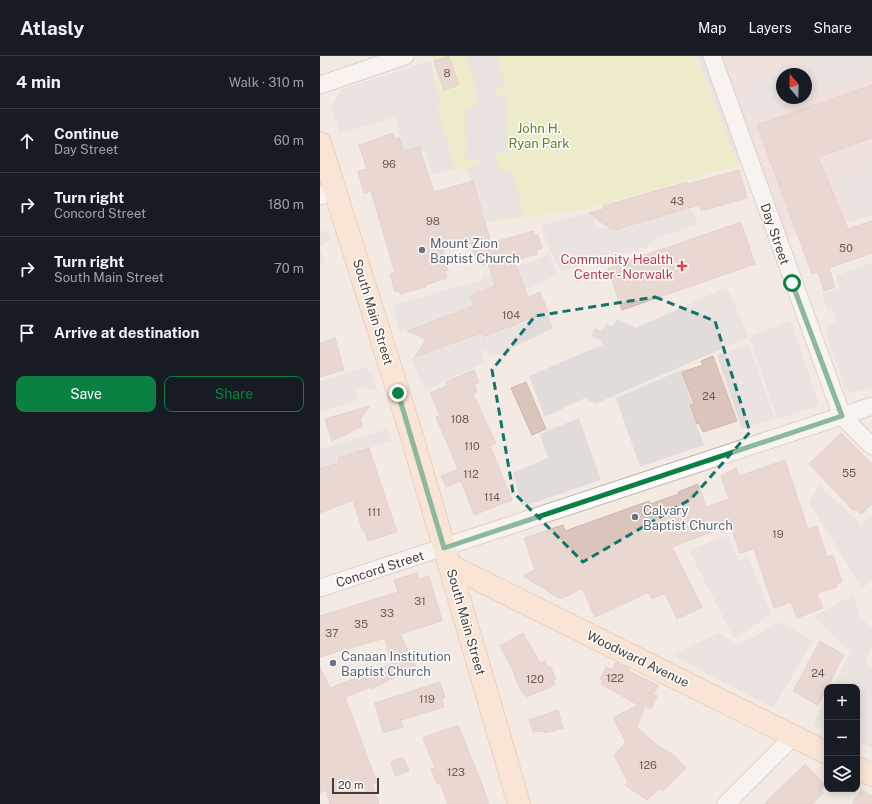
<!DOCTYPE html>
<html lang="en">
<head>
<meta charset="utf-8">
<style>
	:root { --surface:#171b24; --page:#242831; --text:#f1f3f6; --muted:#9ea1a6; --line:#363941; --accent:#0b8043 }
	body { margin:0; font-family:"Public Sans",sans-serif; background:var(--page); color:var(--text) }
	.controls { position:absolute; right:12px; bottom:12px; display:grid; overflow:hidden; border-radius:8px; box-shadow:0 2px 10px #0003 }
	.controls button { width:36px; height:36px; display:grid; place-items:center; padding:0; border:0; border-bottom:1px solid var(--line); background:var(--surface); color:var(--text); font:20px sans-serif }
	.compass { position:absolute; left:456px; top:12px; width:36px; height:36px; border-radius:50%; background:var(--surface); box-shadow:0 2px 10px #0003; rotate:341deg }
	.scale { position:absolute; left:12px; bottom:10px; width:47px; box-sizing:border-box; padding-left:4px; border:2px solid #473933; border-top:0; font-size:11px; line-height:14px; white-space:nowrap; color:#473933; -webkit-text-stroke:3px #fff; paint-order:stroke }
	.stop { position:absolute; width:12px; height:12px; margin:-9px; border:3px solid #0b8043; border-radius:50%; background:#fff }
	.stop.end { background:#0b8043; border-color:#fff; box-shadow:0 1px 4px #0008 }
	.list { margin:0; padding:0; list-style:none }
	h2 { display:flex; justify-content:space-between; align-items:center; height:52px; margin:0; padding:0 16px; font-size:17px }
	h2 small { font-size:13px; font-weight:400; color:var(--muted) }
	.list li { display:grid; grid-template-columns:26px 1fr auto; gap:12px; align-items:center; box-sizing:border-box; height:64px; padding:0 16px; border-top:1px solid var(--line) }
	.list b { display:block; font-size:15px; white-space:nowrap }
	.list p { margin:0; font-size:13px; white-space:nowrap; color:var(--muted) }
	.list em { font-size:13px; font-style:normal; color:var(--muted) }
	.actions { display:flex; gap:8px; padding:12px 16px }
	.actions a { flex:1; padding:9px 0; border:1px solid var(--accent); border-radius:8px; text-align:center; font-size:14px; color:var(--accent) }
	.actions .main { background:var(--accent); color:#fff }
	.icon { flex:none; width:22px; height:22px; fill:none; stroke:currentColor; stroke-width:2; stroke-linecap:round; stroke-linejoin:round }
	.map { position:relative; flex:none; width:552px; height:748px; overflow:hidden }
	header { display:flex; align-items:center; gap:24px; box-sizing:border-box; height:56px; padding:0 20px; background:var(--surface); border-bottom:1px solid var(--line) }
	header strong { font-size:19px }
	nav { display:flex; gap:22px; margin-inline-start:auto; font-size:14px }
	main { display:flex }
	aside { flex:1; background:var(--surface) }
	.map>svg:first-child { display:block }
</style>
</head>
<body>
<header>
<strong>Atlasly</strong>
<nav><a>Map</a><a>Layers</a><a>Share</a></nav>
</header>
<main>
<aside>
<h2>4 min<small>Walk · 310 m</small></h2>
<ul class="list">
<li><svg class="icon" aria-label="ahead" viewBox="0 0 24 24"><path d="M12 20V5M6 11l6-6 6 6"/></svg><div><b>Continue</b><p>Day Street</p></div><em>60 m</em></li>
<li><svg class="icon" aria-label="right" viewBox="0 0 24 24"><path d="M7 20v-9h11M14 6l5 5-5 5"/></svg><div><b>Turn right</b><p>Concord Street</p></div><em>180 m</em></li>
<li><svg class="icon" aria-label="right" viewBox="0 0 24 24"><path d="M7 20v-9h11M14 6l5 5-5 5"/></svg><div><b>Turn right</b><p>South Main Street</p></div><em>70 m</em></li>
<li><svg class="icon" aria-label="arrive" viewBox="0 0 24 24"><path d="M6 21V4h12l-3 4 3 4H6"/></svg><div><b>Arrive at destination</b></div></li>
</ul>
<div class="actions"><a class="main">Save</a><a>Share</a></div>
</aside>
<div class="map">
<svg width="552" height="748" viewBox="0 0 552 748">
	<rect width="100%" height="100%" fill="#f4eae4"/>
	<!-- residential -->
	<path fill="#e9dad2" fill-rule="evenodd" d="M 398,0 L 552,0 L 552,160 L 465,183 ZM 462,18 L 486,18 L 486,42 L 462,42 Z"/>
	<!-- green -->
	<path fill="#e4eda8" d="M 113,0 L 376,0 L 418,109 L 267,153 L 167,166 L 146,113 L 135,113 L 118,54 L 120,44 Z"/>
	<!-- parking -->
	<g fill="#e1dcda">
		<path d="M 145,0 L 177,0 L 186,31 L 173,35 L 176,40 L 187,38 L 189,97 L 179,97 L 176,101 L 179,115 L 192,114 L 204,159 L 167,166 L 146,113 L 158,109 L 160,102 L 146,103 L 145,51 L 154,51 L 157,47 L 154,27 Z"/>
		<path d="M 377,0 L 385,0 L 425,106 L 418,109 Z"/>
		<path d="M 484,0 L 552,0 L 552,18 L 486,41 L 486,18 L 481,18 L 489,15 Z"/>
		<path d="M 111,5 L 120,44 L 118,54 L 135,113 L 112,118 L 105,96 L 85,98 L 75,61 L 20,78 L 11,50 L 22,33 Z"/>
		<path d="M 473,8 L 477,18 L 462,18 L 462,42 L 483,42 L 423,64 L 416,42 L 433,36 L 428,25 Z"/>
		<path d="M 552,108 L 552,157 L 531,163 L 517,121 Z"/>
		<path d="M 371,153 L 378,168 L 334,183 L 332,189 L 294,201 L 292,197 L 241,215 L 226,186 L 222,169 L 272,156 L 277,171 L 294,174 L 360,155 Z"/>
		<path d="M 8,174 L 11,184 L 1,189 L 0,193 L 5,207 L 0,209 L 0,176 Z"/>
		<path d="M 229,198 L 238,219 L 205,234 L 200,221 L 151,240 L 154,251 L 80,276 L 73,249 L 162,224 L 161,220 L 210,207 Z"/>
		<path d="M 552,207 L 552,252 L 522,263 L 552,253 L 552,331 L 533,337 L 525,332 L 506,277 L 506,269 L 516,265 L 512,254 L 508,254 L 502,238 L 518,233 L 519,230 L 515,220 Z"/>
		<path d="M 407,231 L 429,281 L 275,348 L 265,342 L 225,361 L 209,320 L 282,289 L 282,285 L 272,280 L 275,272 L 282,275 L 286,267 L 293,270 L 297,263 L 316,272 Z"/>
		<path d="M 228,258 L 233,272 L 173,301 L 163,294 L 161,295 L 165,306 L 105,335 L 91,303 L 160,278 L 162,282 Z"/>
		<path d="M 470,265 L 499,346 L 498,350 L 457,363 L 430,284 L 433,279 Z"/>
		<path d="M 429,288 L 455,363 L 422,373 L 397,299 Z"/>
		<path d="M 47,311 L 48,316 L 52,317 L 57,334 L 36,330 L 35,333 L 38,344 L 0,356 L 0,325 Z"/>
		<path d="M 361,314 L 372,347 L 369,349 L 384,389 L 320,411 L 296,342 Z"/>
		<path d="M 259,362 L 281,424 L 202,451 L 193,417 L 228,402 L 220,378 Z"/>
		<path d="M 68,373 L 72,385 L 21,401 L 22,406 L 0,413 L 0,393 Z"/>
		<path d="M 499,429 L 541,468 L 552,459 L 552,524 L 542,533 L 489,446 Z"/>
		<path d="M 408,479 L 418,505 L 428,501 L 451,558 L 414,583 L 369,494 Z"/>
		<path d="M 533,539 L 541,562 L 552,572 L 552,591 L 545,604 L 552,613 L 552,691 L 537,685 L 537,631 L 512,631 L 531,596 L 494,560 Z"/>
		<path d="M 460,566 L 493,585 L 453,652 L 352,599 L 399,577 L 418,589 Z"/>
		<path d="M 507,641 L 507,674 L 492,669 Z"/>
	</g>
	<!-- building -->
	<g fill="#dac4bb" stroke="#d2b6ab">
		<path d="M 129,0 L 139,29 L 124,34 L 114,5 Z"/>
		<path d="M 552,29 L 552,82 L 498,101 L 528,173 L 552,165 L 552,197 L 509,212 L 515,231 L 504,235 L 498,216 L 492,218 L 437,69 Z"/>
		<path d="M 73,77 L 75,83 L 79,81 L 84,95 L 99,90 L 114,136 L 153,125 L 171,187 L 213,175 L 215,180 L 218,179 L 222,192 L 216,194 L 217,198 L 194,205 L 208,241 L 220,236 L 228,256 L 163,281 L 161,277 L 95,301 L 106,283 L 87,275 L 154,250 L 150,240 L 175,230 L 168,207 L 161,209 L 161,206 L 157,207 L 150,183 L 122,191 L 128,214 L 125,215 L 127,222 L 105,229 L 106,231 L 80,238 L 79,235 L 75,236 L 70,218 L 75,217 L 51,135 L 44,137 L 38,115 L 47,113 L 39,89 Z"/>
		<path d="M 419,114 L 427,142 L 381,155 L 379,149 L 294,174 L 293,172 L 290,173 L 269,157 L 284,153 L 283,150 L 367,126 L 368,128 Z"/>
		<path d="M 421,166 L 435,208 L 302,254 L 288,212 Z"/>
		<path d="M 15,282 L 24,314 L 0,321 L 0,287 Z"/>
		<path d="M 393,300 L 417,365 L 383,376 L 379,367 L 377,368 L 370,349 L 374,348 L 362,316 L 383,309 L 381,305 Z"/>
		<path d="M 154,314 L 159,326 L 154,329 L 157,335 L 153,338 L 176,387 L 170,390 L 192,444 L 154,459 L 141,425 L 126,431 L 121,420 L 138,413 L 116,361 L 120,359 L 110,337 L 128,329 L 126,326 Z"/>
		<path d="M 206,326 L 226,373 L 212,379 L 191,332 Z"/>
		<path d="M 50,350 L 40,363 L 43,370 L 12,385 L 5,363 Z"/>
		<path d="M 521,377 L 552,408 L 552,448 L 541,458 L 536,453 L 534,455 L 489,408 Z"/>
		<path d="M 49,392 L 77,476 L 48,485 L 45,475 L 43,476 L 33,444 L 0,457 L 0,413 L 19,407 L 18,402 Z"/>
		<path d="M 465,404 L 488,473 L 497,470 L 507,501 L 513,499 L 522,526 L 516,528 L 517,531 L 497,537 L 503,552 L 477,562 L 471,546 L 454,552 L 434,493 L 420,497 L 410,469 L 352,491 L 382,551 L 357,563 L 345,537 L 332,543 L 330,538 L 327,537 L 275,561 L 262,532 L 241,543 L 203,520 L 215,514 L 204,482 L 243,469 L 245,475 L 329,445 L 330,448 L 359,438 L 358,436 L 378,428 L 386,451 L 409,443 L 401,420 L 416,412 L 419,420 Z"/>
		<path d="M 97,517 L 99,523 L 109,520 L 122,565 L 80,578 L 96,611 L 51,633 L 51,631 L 25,641 L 57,727 L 52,728 L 59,748 L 10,748 L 6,734 L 0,737 L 0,611 L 10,632 L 71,608 L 65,582 L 0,601 L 0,560 L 78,536 L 74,524 Z"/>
		<path d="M 203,577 L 220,607 L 225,605 L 227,611 L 230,610 L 236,623 L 233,625 L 234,629 L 207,641 L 205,638 L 203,639 L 194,619 L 195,618 L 180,590 Z"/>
		<path d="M 500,585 L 524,599 L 498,649 L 473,635 Z"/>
		<path d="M 296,606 L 309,612 L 307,614 L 338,629 L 333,639 L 337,640 L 331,653 L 325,650 L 317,671 L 337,689 L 354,699 L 366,712 L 343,735 L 340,732 L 327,744 L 305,729 L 308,726 L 294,699 L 306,686 L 293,662 L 318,649 L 281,628 L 283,624 L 280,623 L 286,611 L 292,614 Z"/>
		<path d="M 120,626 L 125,641 L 122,643 L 124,651 L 81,664 L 83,671 L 63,677 L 55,647 Z"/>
		<path d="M 238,654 L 243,672 L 225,677 L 224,675 L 213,676 L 209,664 Z"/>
		<path d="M 138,669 L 162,728 L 169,748 L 128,748 L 120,727 L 117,728 L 111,713 L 115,712 L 103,682 Z"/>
		<path d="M 83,701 L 89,715 L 75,720 L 71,706 Z"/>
		<path d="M 485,708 L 505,729 L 501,734 L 503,737 L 492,748 L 444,748 Z"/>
		<path d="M 541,734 L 552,740 L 552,748 L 532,748 Z"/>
	</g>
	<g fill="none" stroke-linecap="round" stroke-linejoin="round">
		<defs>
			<g id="street">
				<path d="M 392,0 L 522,360 L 552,390"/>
				<path d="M 0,29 L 85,0"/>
				<path d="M 0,140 L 16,135"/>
				<path d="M 0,532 L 552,350"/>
				<path d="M 406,748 L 474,680"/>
			</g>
			<g id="secondary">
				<path d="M 0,87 L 90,374 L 199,748"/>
				<path d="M 129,509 L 507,697"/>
				<path d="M 537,712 L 552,719"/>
			</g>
		</defs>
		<!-- street casing -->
		<use href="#street" stroke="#c3b2a9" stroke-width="19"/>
		<!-- secondary casing -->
		<use href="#secondary" stroke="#dfb293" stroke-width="24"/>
		<!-- street -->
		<use href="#street" stroke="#fff" stroke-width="17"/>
		<!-- secondary -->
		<use href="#secondary" stroke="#ffddc3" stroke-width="22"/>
	</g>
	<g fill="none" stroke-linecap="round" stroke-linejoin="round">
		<!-- route -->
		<path stroke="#0b8043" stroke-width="5" d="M 78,337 L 124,492 L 522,360 L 472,227"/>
	</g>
	<!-- marked area -->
	<path d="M0 0H552V748H0ZM 335,241 L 395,265 L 430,376 L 371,443 L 263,506 L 193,436 L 172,314 L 215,260 Z" fill="#f4eae4" fill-opacity=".55" fill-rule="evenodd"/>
	<path fill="none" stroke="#0f766e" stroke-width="3" stroke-dasharray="8 5" stroke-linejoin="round" d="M 335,241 L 395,265 L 430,376 L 371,443 L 263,506 L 193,436 L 172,314 L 215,260 Z"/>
	<!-- markers -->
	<g fill="#6b7280" stroke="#fff" stroke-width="1.5">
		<circle cx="102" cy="194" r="4"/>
		<circle cx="315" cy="461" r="4"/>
		<circle cx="13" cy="607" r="4"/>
	</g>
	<path fill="#e0444e" stroke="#fff" stroke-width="1.5" d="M360 204h4v4h4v4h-4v4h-4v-4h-4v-4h4z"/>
	<g text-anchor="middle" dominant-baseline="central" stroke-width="3" stroke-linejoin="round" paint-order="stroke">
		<!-- number labels -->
		<g font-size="11" fill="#6c5c55">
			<text x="127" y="17">8</text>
			<text x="69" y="108">96</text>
			<text x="357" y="145">43</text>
			<text x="113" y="165">98</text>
			<text x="526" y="192">50</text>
			<text x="191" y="259">104</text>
			<text x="389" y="340">24</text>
			<text x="140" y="363">108</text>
			<text x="152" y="390">110</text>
			<text x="529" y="417">55</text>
			<text x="151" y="418">112</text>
			<text x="172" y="441">114</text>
			<text x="54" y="456">111</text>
			<text x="458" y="478">19</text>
			<text x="100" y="545">31</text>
			<text x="67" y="557">33</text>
			<text x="41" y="568">35</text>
			<text x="12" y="577">37</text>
			<text x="498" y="617">24</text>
			<text x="295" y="622">122</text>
			<text x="215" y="623">120</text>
			<text x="107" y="643">119</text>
			<text x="328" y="709">126</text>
			<text x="136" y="716">123</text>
		</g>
		<!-- park labels -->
		<g font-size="13" fill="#637f21" stroke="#fff">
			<text x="219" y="72">John H.<tspan x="219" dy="15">Ryan Park</tspan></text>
		</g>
		<!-- street labels -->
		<g font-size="13" fill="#473933" stroke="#fff">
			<text transform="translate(455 178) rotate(71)">Day Street</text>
			<text transform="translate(53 256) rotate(73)">South Main Street</text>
			<text transform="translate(60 513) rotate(-18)">Concord Street</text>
			<text transform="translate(146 566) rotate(74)">South Main Street</text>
			<text transform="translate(318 603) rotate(26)">Woodward Avenue</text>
		</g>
		<!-- worship labels -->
		<g font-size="13" fill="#5b616d" stroke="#fff" text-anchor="start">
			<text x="110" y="187">Mount Zion<tspan x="110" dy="15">Baptist Church</tspan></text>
			<text x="323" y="454">Calvary<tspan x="323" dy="15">Baptist Church</tspan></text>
			<text x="21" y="600">Canaan Institution<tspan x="21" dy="15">Baptist Church</tspan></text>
		</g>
		<!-- health labels -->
		<g font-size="13" fill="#be3a42" stroke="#fff" text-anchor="end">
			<text x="353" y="203">Community Health<tspan x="353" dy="15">Center - Norwalk</tspan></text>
		</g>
	</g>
</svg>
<div class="controls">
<button>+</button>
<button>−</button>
<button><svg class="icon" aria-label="layers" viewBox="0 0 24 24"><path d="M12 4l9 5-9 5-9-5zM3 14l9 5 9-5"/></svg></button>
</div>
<svg class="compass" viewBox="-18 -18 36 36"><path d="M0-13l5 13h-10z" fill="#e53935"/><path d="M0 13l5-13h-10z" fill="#9ea1a6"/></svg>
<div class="scale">20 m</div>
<div class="stop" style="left:472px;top:227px"></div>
<div class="stop end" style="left:78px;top:337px"></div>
</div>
</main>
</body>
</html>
